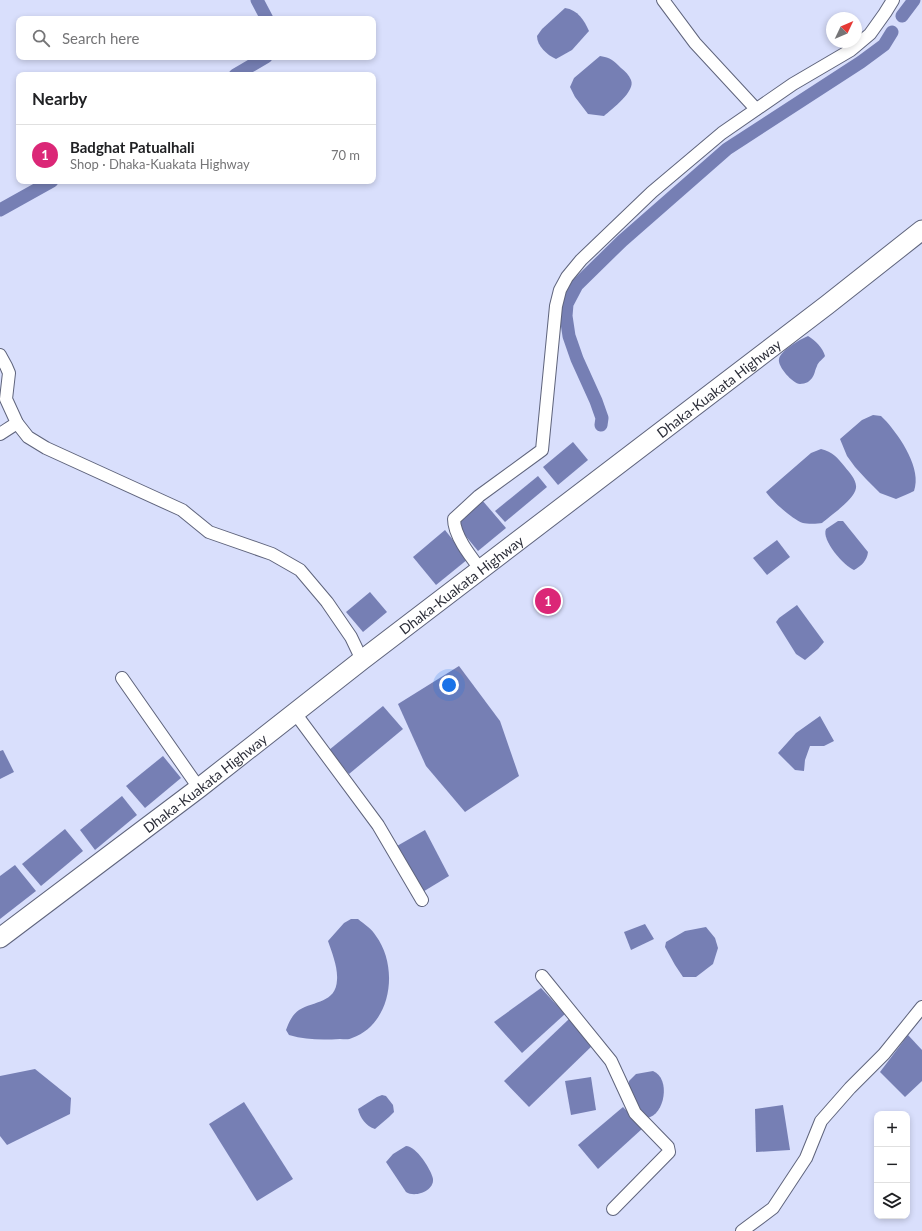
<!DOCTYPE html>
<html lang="en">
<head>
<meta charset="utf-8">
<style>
	:root { --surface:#fff; --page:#f2f2f2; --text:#202124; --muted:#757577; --line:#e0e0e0; --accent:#db2777 }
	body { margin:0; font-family:Lato,sans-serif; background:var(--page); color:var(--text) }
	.controls { position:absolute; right:12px; bottom:12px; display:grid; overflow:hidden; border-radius:8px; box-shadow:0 2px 6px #0003 }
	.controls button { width:36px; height:36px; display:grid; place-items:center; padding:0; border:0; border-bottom:1px solid var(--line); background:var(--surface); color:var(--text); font:20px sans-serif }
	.compass { position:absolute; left:826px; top:12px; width:36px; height:36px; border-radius:50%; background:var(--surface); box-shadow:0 2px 6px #0003; rotate:46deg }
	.you { position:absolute; left:449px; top:685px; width:14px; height:14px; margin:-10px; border:3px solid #fff; border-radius:50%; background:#1a73e8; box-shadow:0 0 0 6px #1a73e833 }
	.badge { display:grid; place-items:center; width:26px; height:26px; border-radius:50%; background:var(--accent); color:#fff; font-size:13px; font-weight:700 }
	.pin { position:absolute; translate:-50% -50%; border:2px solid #fff; box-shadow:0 1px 4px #0006 }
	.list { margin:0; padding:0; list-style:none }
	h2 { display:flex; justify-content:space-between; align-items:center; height:52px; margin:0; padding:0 16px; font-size:17px }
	h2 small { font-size:13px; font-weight:400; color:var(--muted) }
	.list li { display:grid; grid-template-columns:26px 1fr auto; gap:12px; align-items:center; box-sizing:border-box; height:60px; padding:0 16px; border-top:1px solid var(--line) }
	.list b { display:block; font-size:15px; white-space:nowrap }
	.list p { margin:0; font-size:13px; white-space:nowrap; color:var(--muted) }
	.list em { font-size:13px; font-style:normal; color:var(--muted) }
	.icon { flex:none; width:22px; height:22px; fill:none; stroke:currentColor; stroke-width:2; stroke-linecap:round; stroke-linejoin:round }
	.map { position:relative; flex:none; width:922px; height:1231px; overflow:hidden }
	.search { position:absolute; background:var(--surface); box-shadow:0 2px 6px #0003; left:16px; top:16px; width:360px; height:44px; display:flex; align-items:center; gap:10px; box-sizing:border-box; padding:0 14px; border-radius:8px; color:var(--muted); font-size:15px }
	.panel { position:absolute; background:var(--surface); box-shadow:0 2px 6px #0003; left:16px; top:72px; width:360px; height:112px; border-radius:8px }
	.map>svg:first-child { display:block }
</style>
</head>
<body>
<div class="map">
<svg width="922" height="1231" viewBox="0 0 922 1231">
	<rect width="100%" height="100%" fill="#d9dffc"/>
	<!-- water -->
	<g fill="#767fb4">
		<path d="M 565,8 C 578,10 584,20 589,31 L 572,50 L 556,59 C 547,55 537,46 537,36 L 542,29 Z"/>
		<path d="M 600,56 C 611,58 613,60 621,68 C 625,71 629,75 631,80 C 636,91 612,109 604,116 L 588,114 L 575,97 L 570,87 L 574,78 Z"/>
		<path d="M 808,336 C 815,340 823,348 825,356 C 823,359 818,362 817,366 C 814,372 815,377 808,382 C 806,383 802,384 800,384 C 793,384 777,366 779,359 C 781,350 801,339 808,336 Z"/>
		<path d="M 873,415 L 881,416 L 886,421 C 901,438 922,469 914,491 C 909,494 902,496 896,499 L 880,493 L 866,479 L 855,467 L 847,456 L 840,439 L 862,420 Z"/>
		<path d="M 573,442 L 588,460 L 558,485 L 543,467 Z"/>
		<path d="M 821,449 C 833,452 837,457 845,467 C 849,472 857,480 856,488 C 854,500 831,515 822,523 C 818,524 806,524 803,523 C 793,520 772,501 766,492 L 811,453 Z"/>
		<path d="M 538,476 L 547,487 L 505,522 L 495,511 Z"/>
		<path d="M 482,500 L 506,528 L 478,551 L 455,523 Z"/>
		<path d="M 838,521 L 843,521 L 868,552 C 867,561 861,566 854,570 C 844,566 821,540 826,529 Z"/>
		<path d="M 445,530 L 468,559 L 436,585 L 413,557 Z"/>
		<path d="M 777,540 L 790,557 L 767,575 L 753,558 Z"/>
		<path d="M 370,592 L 387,612 L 363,632 L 346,612 Z"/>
		<path d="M 797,605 L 824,642 L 818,649 L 805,660 L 796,654 L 776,622 L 779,618 Z"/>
		<path d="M 459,666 L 500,721 L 519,776 L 465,812 L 426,766 L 398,704 Z"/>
		<path d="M 383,706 L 403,729 L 349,774 L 329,750 Z"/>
		<path d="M 820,716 L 834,741 L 824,746 L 810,746 L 805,760 L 804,771 L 795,770 L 778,753 L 796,733 Z"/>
		<path d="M 3,750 L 14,772 L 0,779 L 0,751 Z"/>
		<path d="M 163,756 L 181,778 L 145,808 L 126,786 Z"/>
		<path d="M 122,796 L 137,815 L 95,850 L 80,830 Z"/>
		<path d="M 65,829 L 83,851 L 41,886 L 22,864 Z"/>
		<path d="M 425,830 L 449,876 L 421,893 L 397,846 Z"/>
		<path d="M 15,865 L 36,891 L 0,919 L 0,876 Z"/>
		<path d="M 351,919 L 358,919 C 364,924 372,929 376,936 C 399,967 392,1024 352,1038 C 349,1040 344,1039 340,1039 C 322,1040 306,1040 289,1035 L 286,1030 C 289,1022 292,1015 299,1010 C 314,1001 336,1003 337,980 C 338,967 332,953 328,941 L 344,923 Z"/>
		<path d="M 645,924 L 654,939 L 631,950 L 624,932 Z"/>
		<path d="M 706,927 L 715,938 L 718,948 L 713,964 L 696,977 L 683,977 L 675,965 L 665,947 L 666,942 L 685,931 Z"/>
		<path d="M 541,988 L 565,1014 L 522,1053 L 494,1022 Z"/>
		<path d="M 569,1019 L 594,1044 L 529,1107 L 504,1081 Z"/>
		<path d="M 908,1035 L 922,1050 L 922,1081 L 905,1097 L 880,1072 Z"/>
		<path d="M 35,1069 L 71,1098 L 70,1114 L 7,1145 L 0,1136 L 0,1076 Z"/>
		<path d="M 653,1071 C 671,1078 665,1115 647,1118 L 641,1115 L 628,1089 L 629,1081 L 636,1074 Z"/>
		<path d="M 591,1077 L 596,1110 L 571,1115 L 565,1081 Z"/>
		<path d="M 382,1095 L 386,1096 L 393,1105 L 394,1112 L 389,1117 L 375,1129 C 366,1126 360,1118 358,1109 L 377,1097 Z"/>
		<path d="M 244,1102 L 293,1179 L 257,1201 L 209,1124 Z"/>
		<path d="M 783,1105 L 790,1150 L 756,1152 L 755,1109 Z"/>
		<path d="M 623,1107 L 643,1128 L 598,1169 L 578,1145 Z"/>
		<path d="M 406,1146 C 416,1146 431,1169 433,1179 C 434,1191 415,1198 406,1192 L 386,1162 L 393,1154 Z"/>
	</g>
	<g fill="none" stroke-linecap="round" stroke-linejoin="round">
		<!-- canal -->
		<g stroke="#767fb4" stroke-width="13">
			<path d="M 257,0 L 267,19"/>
			<path d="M 902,16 L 914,0"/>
			<path d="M 235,75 L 266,57"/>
			<path d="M 0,210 L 52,181"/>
			<path d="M 601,425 L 602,418 L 596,401 L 577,359 L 569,336 L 566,316 L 567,304 L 577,285 L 622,241 L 727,149 L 861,62 L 884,45 L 892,32"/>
		</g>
		<defs>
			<g id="minor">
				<path d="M 663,0 L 695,43 L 756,109"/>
				<path d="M 0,355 L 6,366 L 9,373 L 6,399 L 17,423 L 28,437 L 46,448 L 182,510 L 209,532 L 272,554 L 300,570 L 327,602 L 351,637 L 362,660"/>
				<path d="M 0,434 L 17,423"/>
				<path d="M 481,570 C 471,557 454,536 454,519 L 479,496 L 542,450 L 556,306 L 560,290 L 567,277 L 581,260 L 652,192 L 722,133 L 793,84 L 851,50 L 870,34 L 885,13 L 893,0"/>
				<path d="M 122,678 L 199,788"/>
				<path d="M 295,713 L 378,825 L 422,900"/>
				<path d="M 542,976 L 611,1061 L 635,1113 L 668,1147 L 669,1152 L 613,1209"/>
				<path d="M 742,1231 L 773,1208 L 806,1158 L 821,1121 L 850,1088 L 884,1054 L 922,1007"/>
			</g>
			<g id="primary">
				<path id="s1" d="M 0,938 L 199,788 L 362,660 L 827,305 L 922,230"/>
			</g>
		</defs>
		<!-- minor casing -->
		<use href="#minor" stroke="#5f647c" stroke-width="14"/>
		<!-- primary casing -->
		<use href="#primary" stroke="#5f647c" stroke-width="21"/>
		<!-- minor -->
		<use href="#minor" stroke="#fff" stroke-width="12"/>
		<!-- primary -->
		<use href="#primary" stroke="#fff" stroke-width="19"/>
	</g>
	<g text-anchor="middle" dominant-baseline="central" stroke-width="3" stroke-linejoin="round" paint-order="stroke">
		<!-- street labels -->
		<g font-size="14" fill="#2c2e39" stroke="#d9dffc">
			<text stroke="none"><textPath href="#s1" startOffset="905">Dhaka-Kuakata Highway</textPath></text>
			<text stroke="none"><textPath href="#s1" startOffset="581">Dhaka-Kuakata Highway</textPath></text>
			<text stroke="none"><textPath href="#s1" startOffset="257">Dhaka-Kuakata Highway</textPath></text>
		</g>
	</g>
</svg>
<div class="controls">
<button>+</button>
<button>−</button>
<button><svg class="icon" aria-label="layers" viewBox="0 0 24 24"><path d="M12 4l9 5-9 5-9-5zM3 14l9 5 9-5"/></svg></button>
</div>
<svg class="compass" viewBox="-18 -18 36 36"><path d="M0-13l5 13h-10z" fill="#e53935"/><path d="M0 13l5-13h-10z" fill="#757577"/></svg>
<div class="you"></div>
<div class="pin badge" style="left:548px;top:601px">1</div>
<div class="search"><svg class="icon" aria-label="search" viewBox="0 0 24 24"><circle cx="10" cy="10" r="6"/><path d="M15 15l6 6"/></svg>Search here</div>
<section class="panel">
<h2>Nearby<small></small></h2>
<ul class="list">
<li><span class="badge">1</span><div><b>Badghat Patualhali</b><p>Shop · Dhaka-Kuakata Highway</p></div><em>70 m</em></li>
</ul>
</section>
</div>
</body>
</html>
